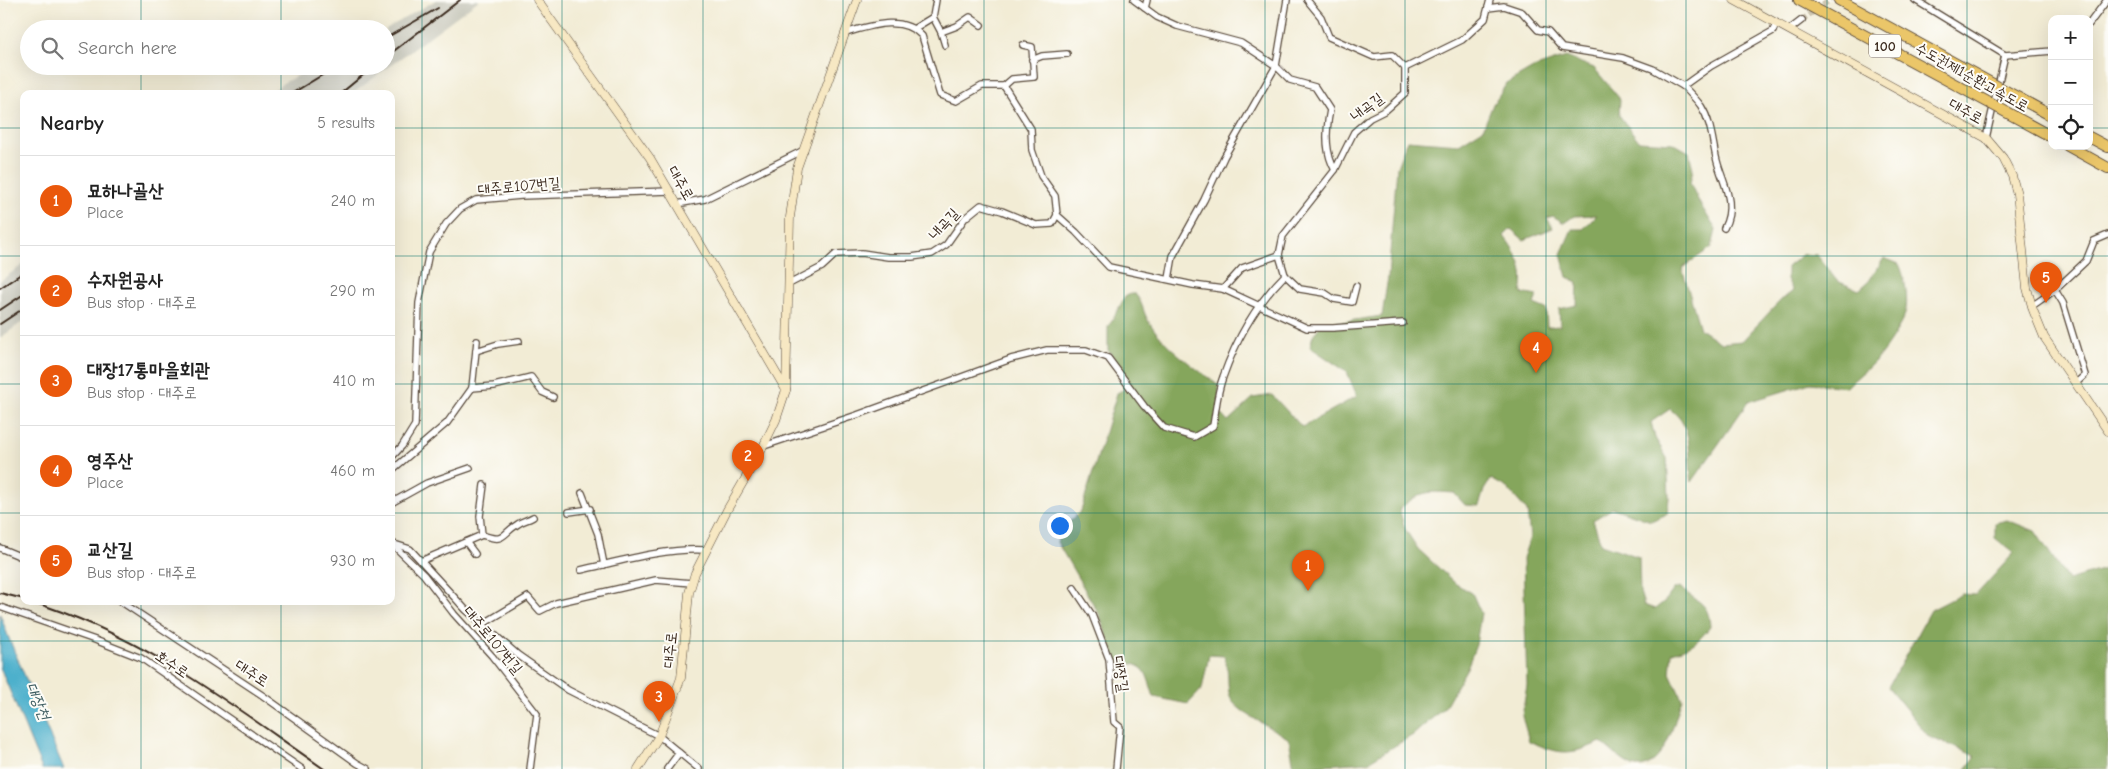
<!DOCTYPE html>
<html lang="en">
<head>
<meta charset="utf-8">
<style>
	:root { --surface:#fff; --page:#f6f6f6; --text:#222; --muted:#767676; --line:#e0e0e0; --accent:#ea580c }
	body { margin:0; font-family:"Comic Neue","Poor Story",sans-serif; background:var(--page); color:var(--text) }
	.controls { position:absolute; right:15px; top:15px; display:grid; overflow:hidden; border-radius:10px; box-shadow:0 5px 20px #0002 }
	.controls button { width:45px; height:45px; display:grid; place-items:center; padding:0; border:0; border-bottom:1px solid var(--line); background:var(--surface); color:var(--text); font:25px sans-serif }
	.you { position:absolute; left:1059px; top:525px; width:18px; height:18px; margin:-12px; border:4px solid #fff; border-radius:50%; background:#1a73e8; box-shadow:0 0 0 8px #1a73e833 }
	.badge { display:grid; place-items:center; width:32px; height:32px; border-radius:50%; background:var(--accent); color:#fff; font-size:16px; font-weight:700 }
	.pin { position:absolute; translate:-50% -41px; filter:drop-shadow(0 1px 2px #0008) }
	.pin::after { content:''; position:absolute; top:26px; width:18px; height:15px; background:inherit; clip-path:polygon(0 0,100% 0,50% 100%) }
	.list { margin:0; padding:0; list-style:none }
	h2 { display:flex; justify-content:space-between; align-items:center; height:65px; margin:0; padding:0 20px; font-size:21px }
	h2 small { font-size:16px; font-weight:400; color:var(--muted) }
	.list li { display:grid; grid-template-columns:32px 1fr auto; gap:15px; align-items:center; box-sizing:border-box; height:90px; padding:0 20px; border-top:1px solid var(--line) }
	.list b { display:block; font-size:19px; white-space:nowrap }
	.list p { margin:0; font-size:16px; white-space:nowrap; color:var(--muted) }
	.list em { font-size:16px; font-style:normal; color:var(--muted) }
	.icon { flex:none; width:28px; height:28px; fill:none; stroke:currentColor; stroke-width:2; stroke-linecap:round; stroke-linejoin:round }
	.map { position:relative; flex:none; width:2108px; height:769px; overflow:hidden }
	.search { position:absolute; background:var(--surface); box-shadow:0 5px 20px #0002; left:20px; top:20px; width:375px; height:55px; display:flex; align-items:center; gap:12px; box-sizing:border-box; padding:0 18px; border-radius:28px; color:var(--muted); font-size:19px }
	.panel { position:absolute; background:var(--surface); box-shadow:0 5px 20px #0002; left:20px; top:90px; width:375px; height:515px; border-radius:10px }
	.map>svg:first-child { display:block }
</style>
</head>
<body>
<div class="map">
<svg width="2108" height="769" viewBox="0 0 2108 769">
	<rect width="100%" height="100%" fill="#fdfcf7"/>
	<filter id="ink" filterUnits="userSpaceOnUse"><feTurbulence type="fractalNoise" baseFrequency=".02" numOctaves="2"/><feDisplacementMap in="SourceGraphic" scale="10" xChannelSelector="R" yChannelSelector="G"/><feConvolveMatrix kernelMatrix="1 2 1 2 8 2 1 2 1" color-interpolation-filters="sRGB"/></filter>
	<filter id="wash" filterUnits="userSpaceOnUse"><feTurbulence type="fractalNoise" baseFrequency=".0096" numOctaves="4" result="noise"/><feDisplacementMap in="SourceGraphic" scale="20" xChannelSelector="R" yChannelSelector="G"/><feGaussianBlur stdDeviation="1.12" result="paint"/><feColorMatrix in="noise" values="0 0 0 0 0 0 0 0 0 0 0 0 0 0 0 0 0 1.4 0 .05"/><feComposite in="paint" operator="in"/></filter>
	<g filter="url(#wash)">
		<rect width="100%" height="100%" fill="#f2ecd5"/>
		<!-- industrial -->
		<g fill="#c5c5b8">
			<path d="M 436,0 L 479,0 L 352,94 L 269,94 L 283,83 L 316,66 L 386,66 L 386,29 Z"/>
			<path d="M 24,264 L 24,321 L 0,338 L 0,281 Z"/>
		</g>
		<!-- forest -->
		<g fill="#85a65b" stroke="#60683c" fill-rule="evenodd">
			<path d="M 1566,57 L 1594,68 L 1620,99 L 1619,115 L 1639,141 L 1673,143 L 1689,152 L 1693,169 L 1690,183 L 1700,204 L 1716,230 L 1712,247 L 1682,268 L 1700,329 L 1721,343 L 1742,341 L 1781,300 L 1793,291 L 1787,279 L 1787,267 L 1803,254 L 1817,255 L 1837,281 L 1859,290 L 1869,281 L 1884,258 L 1899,264 C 1905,276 1909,300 1905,314 C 1901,326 1885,350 1876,360 C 1867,370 1856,377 1847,387 L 1810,383 L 1748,402 L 1692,482 C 1687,453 1695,428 1670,409 L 1651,422 L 1655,438 L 1667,458 L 1669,498 L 1667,514 L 1651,521 L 1613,508 L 1593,520 L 1601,544 L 1639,557 L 1640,592 L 1644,605 L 1655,609 L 1666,600 L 1674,589 L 1680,587 C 1696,603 1709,600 1710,627 C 1698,642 1692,647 1672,652 L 1670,673 L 1682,699 C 1674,720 1666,769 1636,767 C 1627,766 1608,748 1601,742 C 1568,756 1561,755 1529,741 L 1522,716 L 1527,685 L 1523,558 L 1530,537 L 1527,511 L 1507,488 L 1491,479 L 1484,490 L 1479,506 L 1465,505 L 1454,493 C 1425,491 1422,491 1399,509 L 1405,529 L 1418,549 L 1456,584 L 1472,593 L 1481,613 L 1476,645 L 1467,668 L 1444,708 L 1413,735 L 1368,762 L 1294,767 L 1289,739 C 1276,730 1237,712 1231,699 C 1226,689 1230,669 1224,656 L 1209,655 L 1202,689 L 1188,704 L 1154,697 C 1144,666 1147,667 1116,660 L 1099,614 L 1057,542 L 1061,530 L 1081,511 L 1117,393 L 1132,385 L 1108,350 L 1108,327 L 1125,297 L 1130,294 L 1135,294 C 1143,302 1143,313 1149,322 C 1165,348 1195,367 1219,386 L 1219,411 L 1228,421 L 1253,398 L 1272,395 L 1302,427 L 1357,396 L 1347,372 L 1310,347 L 1313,335 L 1321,325 L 1382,316 L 1388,277 L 1397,167 L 1407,140 L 1459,144 L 1483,129 L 1493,104 L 1507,83 L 1533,68 ZM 1597,215 L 1583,229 L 1572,229 L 1561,254 L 1567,277 L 1578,282 L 1577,305 L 1559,309 L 1560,326 L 1547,327 L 1546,309 L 1534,304 L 1537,296 L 1521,293 C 1526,269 1518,255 1504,236 L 1511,229 L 1524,240 L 1553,228 L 1547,218 L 1553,216 L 1564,223 L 1574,216 Z"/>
			<path d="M 2007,520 L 2035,531 L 2068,580 L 2108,568 L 2108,769 L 1966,769 L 1976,756 L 1929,737 L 1888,687 L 1931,610 L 1962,594 L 1976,595 L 2014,553 L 1995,538 L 1995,523 Z"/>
		</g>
		<!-- water -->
		<path fill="#4db0cc" stroke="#446d75" d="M 0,614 L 8,636 L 64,769 L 42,769 L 0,667 Z"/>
	</g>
	<g filter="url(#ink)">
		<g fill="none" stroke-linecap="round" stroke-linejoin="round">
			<!-- street-tunnel -->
			<path stroke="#cdc5b0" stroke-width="5.5" stroke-dasharray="5.5 3" stroke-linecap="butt" d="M 1802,20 L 1830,0"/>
			<defs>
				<g id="street">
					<path d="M 1134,0 L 1157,17 L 1177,26 L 1241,43 L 1276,66 L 1224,157 L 1204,200 L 1173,256 L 1169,279"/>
					<path d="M 1287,0 L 1276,66 L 1290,80 L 1315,87 L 1330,110 C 1326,129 1325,153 1335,170"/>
					<path d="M 1307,0 L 1321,17 L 1329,37 L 1374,57 L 1392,55 L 1405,68"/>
					<path d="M 1915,0 L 2005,55 L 1986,138"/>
					<path d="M 1145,8 L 1147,0"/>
					<path d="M 1488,8 L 1504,6 L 1522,12 L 1538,30 L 1548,32 L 1562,48 L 1623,58 L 1653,69 L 1683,86"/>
					<path d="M 933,17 L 941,32 L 945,45"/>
					<path d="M 2089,24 L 2107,0"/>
					<path d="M 915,28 L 933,17 L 936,0"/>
					<path d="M 1789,30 L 1802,20"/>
					<path d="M 941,32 L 957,26 L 970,17 L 981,25"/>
					<path d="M 845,33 C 870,26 902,14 922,36 L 940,95 L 956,101 L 982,86 L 1004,86 L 1031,129 L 1032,150 L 1041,176 L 1055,196 L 1057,215 L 1076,232 L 1109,267 L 1193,285 L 1223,289 L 1307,328 L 1333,328 L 1403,323"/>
					<path d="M 2005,55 L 2052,51"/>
					<path d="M 1032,60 L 1042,56 L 1067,54"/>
					<path d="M 1004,86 L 1012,79 L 1034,77 L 1032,47 L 1023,45"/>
					<path d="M 677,204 L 705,199 L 804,150"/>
					<path d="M 1724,228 C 1737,203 1723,184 1717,161 C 1712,142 1712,123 1701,106 C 1696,99 1689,92 1683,86 L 1711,66 L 1773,31 L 1776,23"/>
					<path d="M 1285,275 L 1300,289 L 1325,293 L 1334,299 L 1352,302 L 1356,286"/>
					<path d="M 789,284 L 822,267 L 836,254 L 862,253 L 888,257 L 912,257 L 932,254 L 946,245 L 965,218 L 981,205 L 1002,211 L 1036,225 L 1052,224 L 1057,215"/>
					<path d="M 1223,289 L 1242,268 L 1279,255"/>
					<path d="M 2055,290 L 2063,303 L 2085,375 L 2076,383"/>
					<path d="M 2032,306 L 2055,290 L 2086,261 L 2094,241 L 2108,235"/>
					<path d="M 476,351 L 498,344 L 519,341"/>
					<path d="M 472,388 L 494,386 L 531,377 L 542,392 L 553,397"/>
					<path d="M 764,446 L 857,415 L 1011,359 L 1047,350 L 1086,350 L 1108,358 L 1144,406 L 1164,428 L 1194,437 L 1213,426 C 1216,410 1217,392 1223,377 C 1236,340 1257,303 1285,275 L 1279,255 L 1283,236 L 1335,170 L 1354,132 L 1370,118 L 1386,110 L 1405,93 L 1405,68 L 1462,40 L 1485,19 L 1490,0"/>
					<path d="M 391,458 L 402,446 L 415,425 L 419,303 L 429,252 L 446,224 L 460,209 L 476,200 L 521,196 L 670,191"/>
					<path d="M 391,471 L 447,423 L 472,388 L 477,341"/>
					<path d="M 582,493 L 598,534 L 604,565"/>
					<path d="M 391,503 L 427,483 L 470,468"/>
					<path d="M 569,512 L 590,509"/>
					<path d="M 482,535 L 480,516 L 484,485"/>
					<path d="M 466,542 L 475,554"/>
					<path d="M 391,543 L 410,549 L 466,610 L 518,655 L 568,690 L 659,736 L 699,769"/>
					<path d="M 393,545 L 424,575 L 454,614 L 492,656 L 537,714 L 530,769"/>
					<path d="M 0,548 L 24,558"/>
					<path d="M 421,561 L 482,535 C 506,543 500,535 518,524 C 522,521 528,520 533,517"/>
					<path d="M 581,570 C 621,561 664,548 705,550"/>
					<path d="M 1074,588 L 1092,615 L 1109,659 L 1114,722 L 1120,727 L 1116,769"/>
					<path d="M 120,601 L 262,695 L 357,763 L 368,769"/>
					<path d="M 0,607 L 95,640 L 141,658 L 302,769"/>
					<path d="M 483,624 L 528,597 L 540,611 L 556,603 L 656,580 L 692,583"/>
					<path d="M 667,769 L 679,753"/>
				</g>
				<g id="secondary">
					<path d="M 537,0 L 650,158 L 786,390"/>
					<path d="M 1734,0 L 1986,138 L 2003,158 L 2012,176 L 2017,194 L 2027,288 L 2033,310 L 2044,337 L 2108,431"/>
					<path d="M 638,769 L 659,736 L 681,678 L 689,593 L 695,573 L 727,510 L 760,453 L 776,420 L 786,390 L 790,217 L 797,168 L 857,0"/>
				</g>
				<g id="highway">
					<path d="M 1799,0 L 1971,93"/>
					<path d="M 1839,0 L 1980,77"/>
					<path d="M 2089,137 L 2108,147"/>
					<path d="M 2068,146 L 2108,168"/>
				</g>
			</defs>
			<!-- street casing -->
			<use href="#street" stroke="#564739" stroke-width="8"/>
			<!-- secondary casing -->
			<use href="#secondary" stroke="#564739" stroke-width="9"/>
			<!-- highway casing -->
			<use href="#highway" stroke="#564739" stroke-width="12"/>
			<!-- street -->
			<use href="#street" stroke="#fff" stroke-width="5.5"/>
			<!-- secondary -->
			<use href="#secondary" stroke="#f7e8c3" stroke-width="8"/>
			<!-- highway -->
			<use href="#highway" stroke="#ebc669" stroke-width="10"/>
			<!-- rail -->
			<g stroke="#3b2a1e" stroke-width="2">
				<path d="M 386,38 L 438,8"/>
				<path d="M 386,57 L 460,0"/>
				<path d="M 291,94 L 337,66"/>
				<path d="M 340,94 L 374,66"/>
				<path d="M 0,288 L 24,272"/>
				<path d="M 0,310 L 24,294"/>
				<path d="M 0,324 L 24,308"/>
				<path d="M 0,593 L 24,599"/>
				<path d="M 30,601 C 146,637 227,702 324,769"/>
			</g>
			<defs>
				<g id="highway-bridge">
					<path d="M 1980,77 L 2052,116"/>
					<path d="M 1971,93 L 2052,137"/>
				</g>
			</defs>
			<!-- highway-bridge casing -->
			<use href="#highway-bridge" stroke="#564739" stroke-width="12" stroke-linecap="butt"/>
			<!-- highway-bridge -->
			<use href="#highway-bridge" stroke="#ebc669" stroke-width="10"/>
		</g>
	</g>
	<!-- grid -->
	<path fill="none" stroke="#0f766e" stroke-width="1" stroke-opacity="0.55" d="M 141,0 L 141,29M 281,0 L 281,29M 422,0 L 422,769M 562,0 L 562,769M 703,0 L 703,769M 843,0 L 843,769M 984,0 L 984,769M 1124,0 L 1124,769M 1265,0 L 1265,769M 1405,0 L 1405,769M 1546,0 L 1546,769M 1686,0 L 1686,769M 1827,0 L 1827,769M 1967,0 L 1967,769M 141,66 L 141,94M 281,66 L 281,94M 0,128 L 24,128M 391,128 L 2052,128M 2089,128 L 2108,128M 0,256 L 24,256M 391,256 L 2108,256M 0,384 L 24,384M 391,384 L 2108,384M 0,513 L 24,513M 391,513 L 2108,513M 141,601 L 141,769M 281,601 L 281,769M 0,641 L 2108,641"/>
	<g text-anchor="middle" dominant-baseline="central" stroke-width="4" stroke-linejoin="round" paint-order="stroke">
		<!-- shield labels -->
		<rect fill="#fdfcf7" stroke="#75695f" stroke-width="1" x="1869" y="34.5" width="32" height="23" rx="4"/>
		<g font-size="14" font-weight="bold" fill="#3b2a1e">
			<text x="1885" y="46">100</text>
		</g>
		<!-- street labels -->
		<g font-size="15" fill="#3b2a1e" stroke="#fdfcf7">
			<text transform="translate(1972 77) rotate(29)">수도권제1순환고속도로</text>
			<text transform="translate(1367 107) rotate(-37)">내곡길</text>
			<text transform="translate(1966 111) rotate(29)">대주로</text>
			<text transform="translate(681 183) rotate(60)">대주로</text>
			<text transform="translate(519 186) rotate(-5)">대주로107번길</text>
			<text transform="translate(944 224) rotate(-48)">내곡길</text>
			<text transform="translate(493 640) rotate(50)">대주로107번길</text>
			<text transform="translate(670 650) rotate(-84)">대주로</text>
			<text transform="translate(172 664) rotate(34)">호수로</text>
			<text transform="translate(252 673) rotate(33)">대주로</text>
			<text transform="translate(1121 674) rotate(82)">대장길</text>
		</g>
		<!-- water labels -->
		<g font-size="16" font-style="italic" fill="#426064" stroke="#fdfcf7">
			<text transform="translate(38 701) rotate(67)">대장천</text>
		</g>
	</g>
</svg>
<div class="controls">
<button>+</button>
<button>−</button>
<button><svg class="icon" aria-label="locate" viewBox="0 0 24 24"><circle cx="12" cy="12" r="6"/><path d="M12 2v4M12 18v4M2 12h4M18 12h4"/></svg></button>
</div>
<div class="you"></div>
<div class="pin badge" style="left:1308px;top:591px">1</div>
<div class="pin badge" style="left:748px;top:481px">2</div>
<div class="pin badge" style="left:659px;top:722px">3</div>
<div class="pin badge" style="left:1536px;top:373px">4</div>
<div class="pin badge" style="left:2046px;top:303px">5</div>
<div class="search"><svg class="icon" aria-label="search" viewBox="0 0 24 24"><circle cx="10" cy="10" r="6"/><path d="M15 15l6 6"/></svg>Search here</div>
<section class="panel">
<h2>Nearby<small>5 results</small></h2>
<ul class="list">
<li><span class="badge">1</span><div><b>묘하나골산</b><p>Place</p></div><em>240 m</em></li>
<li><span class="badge">2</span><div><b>수자원공사</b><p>Bus stop · 대주로</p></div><em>290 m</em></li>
<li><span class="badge">3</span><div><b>대장17통마을회관</b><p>Bus stop · 대주로</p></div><em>410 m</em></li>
<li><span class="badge">4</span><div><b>영주산</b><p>Place</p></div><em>460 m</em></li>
<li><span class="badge">5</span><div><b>교산길</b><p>Bus stop · 대주로</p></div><em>930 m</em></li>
</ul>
</section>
</div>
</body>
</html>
